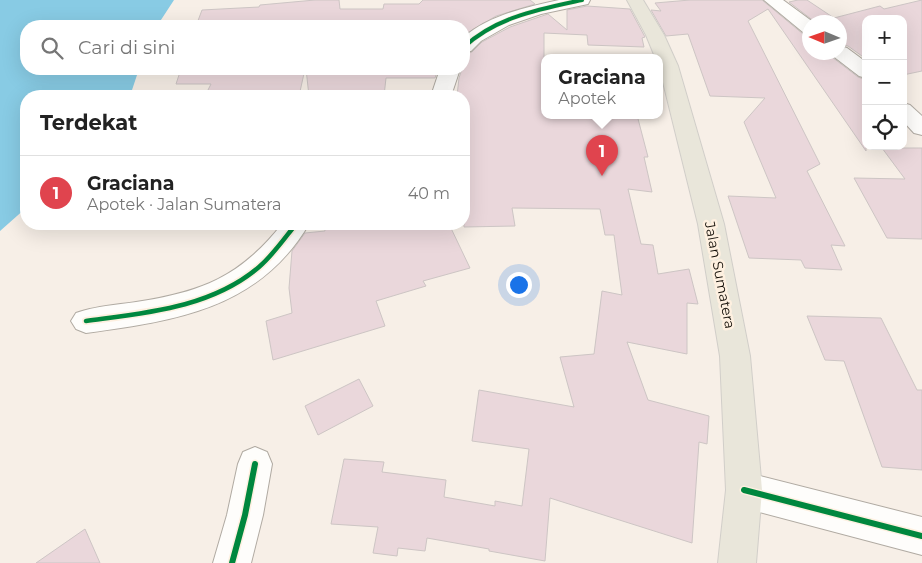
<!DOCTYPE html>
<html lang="id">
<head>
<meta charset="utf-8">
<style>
	:root { --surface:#fff; --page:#f6f6f6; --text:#222; --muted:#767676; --line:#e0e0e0; --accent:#635d55 }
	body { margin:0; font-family:Montserrat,sans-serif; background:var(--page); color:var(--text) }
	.controls { position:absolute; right:15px; top:15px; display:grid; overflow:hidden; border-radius:10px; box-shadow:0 5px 20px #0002 }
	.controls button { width:45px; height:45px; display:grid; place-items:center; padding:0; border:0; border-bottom:1px solid var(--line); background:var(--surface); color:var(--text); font:25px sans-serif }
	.compass { position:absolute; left:802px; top:15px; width:45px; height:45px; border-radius:50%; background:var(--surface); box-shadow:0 5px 20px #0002; rotate:272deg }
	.you { position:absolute; left:518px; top:284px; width:18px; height:18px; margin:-12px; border:4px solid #fff; border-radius:50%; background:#1a73e8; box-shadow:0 0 0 8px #1a73e833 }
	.badge { display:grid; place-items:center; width:32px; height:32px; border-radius:50%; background:var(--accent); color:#fff; font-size:16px; font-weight:700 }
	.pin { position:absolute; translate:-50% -41px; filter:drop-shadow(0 1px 2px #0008) }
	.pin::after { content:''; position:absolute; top:26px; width:18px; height:15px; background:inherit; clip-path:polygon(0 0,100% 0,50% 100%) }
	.popup { position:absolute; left:541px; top:54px; width:122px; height:65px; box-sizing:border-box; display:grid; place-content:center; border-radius:10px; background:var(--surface); filter:drop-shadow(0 1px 4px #0005); font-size:16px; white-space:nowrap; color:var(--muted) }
	.popup b { font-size:19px; color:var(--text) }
	.popup::after { content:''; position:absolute; left:50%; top:100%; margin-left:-10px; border:10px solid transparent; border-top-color:var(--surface) }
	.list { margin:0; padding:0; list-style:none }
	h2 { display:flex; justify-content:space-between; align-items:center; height:65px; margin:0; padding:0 20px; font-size:21px }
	h2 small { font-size:16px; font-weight:400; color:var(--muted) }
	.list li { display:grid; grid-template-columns:32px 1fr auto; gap:15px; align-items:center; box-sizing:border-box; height:75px; padding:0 20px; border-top:1px solid var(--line) }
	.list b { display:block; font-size:19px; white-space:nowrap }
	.list p { margin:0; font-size:16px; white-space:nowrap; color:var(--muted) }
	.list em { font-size:16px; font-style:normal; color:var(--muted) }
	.icon { flex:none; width:28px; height:28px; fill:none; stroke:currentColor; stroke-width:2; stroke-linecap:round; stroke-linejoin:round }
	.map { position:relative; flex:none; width:922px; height:563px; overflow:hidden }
	.search { position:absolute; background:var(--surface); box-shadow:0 5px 20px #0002; left:20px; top:20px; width:450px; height:55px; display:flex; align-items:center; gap:12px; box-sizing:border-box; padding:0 18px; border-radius:20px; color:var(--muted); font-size:19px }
	.panel { position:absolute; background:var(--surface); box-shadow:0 5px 20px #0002; left:20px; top:90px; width:450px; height:140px; border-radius:20px }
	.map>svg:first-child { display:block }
</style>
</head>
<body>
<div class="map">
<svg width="922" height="563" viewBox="0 0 922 563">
	<rect width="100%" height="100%" fill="#f7efe7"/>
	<!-- water -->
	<path fill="#88cbe4" d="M 0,0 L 174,0 L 157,26 L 26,26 L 26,69 L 139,69 L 130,96 L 26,96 L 26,208 L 0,231 Z"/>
	<!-- building -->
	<g fill="#ead7db" stroke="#cdc5c4">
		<path d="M 315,0 L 339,0 L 340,9 L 383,9 L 384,4 L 419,4 L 423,0 L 530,0 L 535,4 L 496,16 L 464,35 L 464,26 L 196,26 L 202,10 L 259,7 L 260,5 Z"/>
		<path d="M 690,0 L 762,0 L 803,34 L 810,36 L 810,52 L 829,52 L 832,57 L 858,77 L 866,80 L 866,84 L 863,85 L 866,88 L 866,151 L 768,9 L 748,21 L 820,164 L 807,171 L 845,246 L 831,245 L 842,270 L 805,268 L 801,260 L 749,258 L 728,196 L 776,198 L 744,122 L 765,98 L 710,96 L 688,34 L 666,36 L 651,10 L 661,11 L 655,3 Z"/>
		<path d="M 798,0 L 807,0 L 834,18 L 880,6 L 884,9 L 922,0 L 922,71 L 903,75 L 903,19 L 866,19 L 866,59 L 848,46 L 840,44 L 840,22 L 815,22 L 789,2 Z"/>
		<path d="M 587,6 L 630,9 L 645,37 L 642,38 L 644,47 L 588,45 L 587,35 L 544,33 L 544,115 L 637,115 L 648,157 L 644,157 L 652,192 L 628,189 L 641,244 L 653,245 L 658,274 L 689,269 L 698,304 L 687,303 L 687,354 L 627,342 L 648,400 L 709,416 L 707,444 L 699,442 L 692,543 L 550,498 L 545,561 L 489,551 L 489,549 L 427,538 L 425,551 L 398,548 L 397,556 L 373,553 L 378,527 L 331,524 L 344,459 L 384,462 L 382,472 L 446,480 L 444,497 L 495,506 L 495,501 L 522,506 L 529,449 L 472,441 L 479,390 L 574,407 L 560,357 L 594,354 L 602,291 L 622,295 L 614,235 L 605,235 L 600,209 L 512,208 L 515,226 L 464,227 L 464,96 L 457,96 L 459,78 L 462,69 L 464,69 L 464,54 L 472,52 L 482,42 L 510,27 L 542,16 L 548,14 L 567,30 L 567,10 Z"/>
		<path d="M 181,69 L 305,69 L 299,96 L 205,96 L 211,84 L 176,84 Z"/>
		<path d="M 306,69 L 438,69 L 435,78 L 386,78 L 384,96 L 309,96 Z"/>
		<path d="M 882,148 L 922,148 L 922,239 L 887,238 L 854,178 L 905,179 Z"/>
		<path d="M 324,224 L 449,224 L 470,268 L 423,281 L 426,286 L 376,301 L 385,326 L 273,360 L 266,321 L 292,313 L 289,288 L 292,251 L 305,233 L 325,231 Z"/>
		<path d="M 807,316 L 881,318 L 917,390 L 922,390 L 922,470 L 882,467 L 844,361 L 825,360 Z"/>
		<path d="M 359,379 L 373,406 L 318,435 L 305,406 Z"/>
		<path d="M 85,529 L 100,563 L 36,563 Z"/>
	</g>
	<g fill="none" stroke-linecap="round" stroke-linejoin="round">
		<defs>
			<g id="street">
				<path d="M 559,0 L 590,0 L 588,4 L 541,14 L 509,25 L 481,41 L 471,51 L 464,52 L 464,37 C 489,15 527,7 559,0 Z"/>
				<path d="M 764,0 L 783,0 L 813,22 L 810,22 L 810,34 L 804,33 Z"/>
				<path d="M 840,46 L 847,48 L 866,62 L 866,78 L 859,76 L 833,56 L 831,52 L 840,52 Z"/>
				<path d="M 440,69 L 460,69 L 451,96 L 431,96 Z"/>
				<path d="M 903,103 L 910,105 L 922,116 L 922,135 L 914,133 L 903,121 Z"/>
				<path d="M 282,224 L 309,224 C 259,309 175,321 86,333 L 76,329 L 71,321 L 76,313 C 95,306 116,305 136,302 C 202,292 240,277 282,224 Z"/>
				<path d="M 255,447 L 267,452 L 272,464 L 263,515 L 251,563 L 213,563 L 227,515 L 238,464 L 243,452 Z"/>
				<path d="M 744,472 L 922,517 L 922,555 L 744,508 L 731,503 L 726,490 L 731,477 Z"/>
			</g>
			<path id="primary" d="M 627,0 L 643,0 L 664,35 L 678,66 L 724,224 L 750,356 L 762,490 L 756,563 L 718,563 L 726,490 L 720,356 L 698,224 L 660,70 L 660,57 L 655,57 L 646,35 Z"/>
		</defs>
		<!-- street casing -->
		<use href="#street" stroke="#b0aaa2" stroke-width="2"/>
		<!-- primary casing -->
		<use href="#primary" stroke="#d1cec9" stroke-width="2"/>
		<!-- street -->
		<use href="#street" fill="#fefdfb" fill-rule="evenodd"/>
		<!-- primary -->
		<use href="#primary" fill="#e9e6da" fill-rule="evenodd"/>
		<defs>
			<path id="cycleway-far2" d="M 464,47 C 496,17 540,9 582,0"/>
			<path id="cycleway-far1" d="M 86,321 C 145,313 211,308 259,267 C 273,255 284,239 296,224"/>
			<g id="cycleway">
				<path d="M 744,490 L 922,536"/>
				<path d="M 232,563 L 245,515 L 255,464"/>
			</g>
		</defs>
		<!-- cycleway-far2 casing -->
		<use href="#cycleway-far2" stroke="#fef0e0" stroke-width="5.5"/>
		<!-- cycleway-far1 casing -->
		<use href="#cycleway-far1" stroke="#fef0e0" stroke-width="8"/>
		<!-- cycleway casing -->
		<use href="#cycleway" stroke="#fef0e0" stroke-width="9"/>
		<!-- cycleway-far2 -->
		<use href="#cycleway-far2" stroke="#00873e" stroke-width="4"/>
		<!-- cycleway-far1 -->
		<use href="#cycleway-far1" stroke="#00873e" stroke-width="4.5"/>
		<!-- cycleway -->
		<use href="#cycleway" stroke="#00873e" stroke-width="6"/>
	</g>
	<g text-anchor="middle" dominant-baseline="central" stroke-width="5" stroke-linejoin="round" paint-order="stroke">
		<!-- street labels -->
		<g font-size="14" fill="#130e07" stroke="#fef0e0">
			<text transform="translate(720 275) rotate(79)">Jalan Sumatera</text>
		</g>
	</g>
</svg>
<div class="controls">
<button>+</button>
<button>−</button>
<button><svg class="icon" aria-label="locate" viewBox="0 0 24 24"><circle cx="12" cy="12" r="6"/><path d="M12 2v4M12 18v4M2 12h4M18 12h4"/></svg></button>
</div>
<svg class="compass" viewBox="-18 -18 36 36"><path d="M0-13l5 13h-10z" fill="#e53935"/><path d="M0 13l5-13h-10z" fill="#767676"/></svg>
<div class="you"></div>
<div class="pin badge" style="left:602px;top:176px;background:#e0444e">1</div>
<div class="popup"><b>Graciana</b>Apotek</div>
<div class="search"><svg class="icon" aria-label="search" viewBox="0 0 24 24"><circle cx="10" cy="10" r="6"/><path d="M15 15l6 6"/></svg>Cari di sini</div>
<section class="panel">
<h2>Terdekat<small></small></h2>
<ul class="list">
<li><span class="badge" style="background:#e0444e">1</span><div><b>Graciana</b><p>Apotek · Jalan Sumatera</p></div><em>40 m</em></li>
</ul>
</section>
</div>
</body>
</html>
